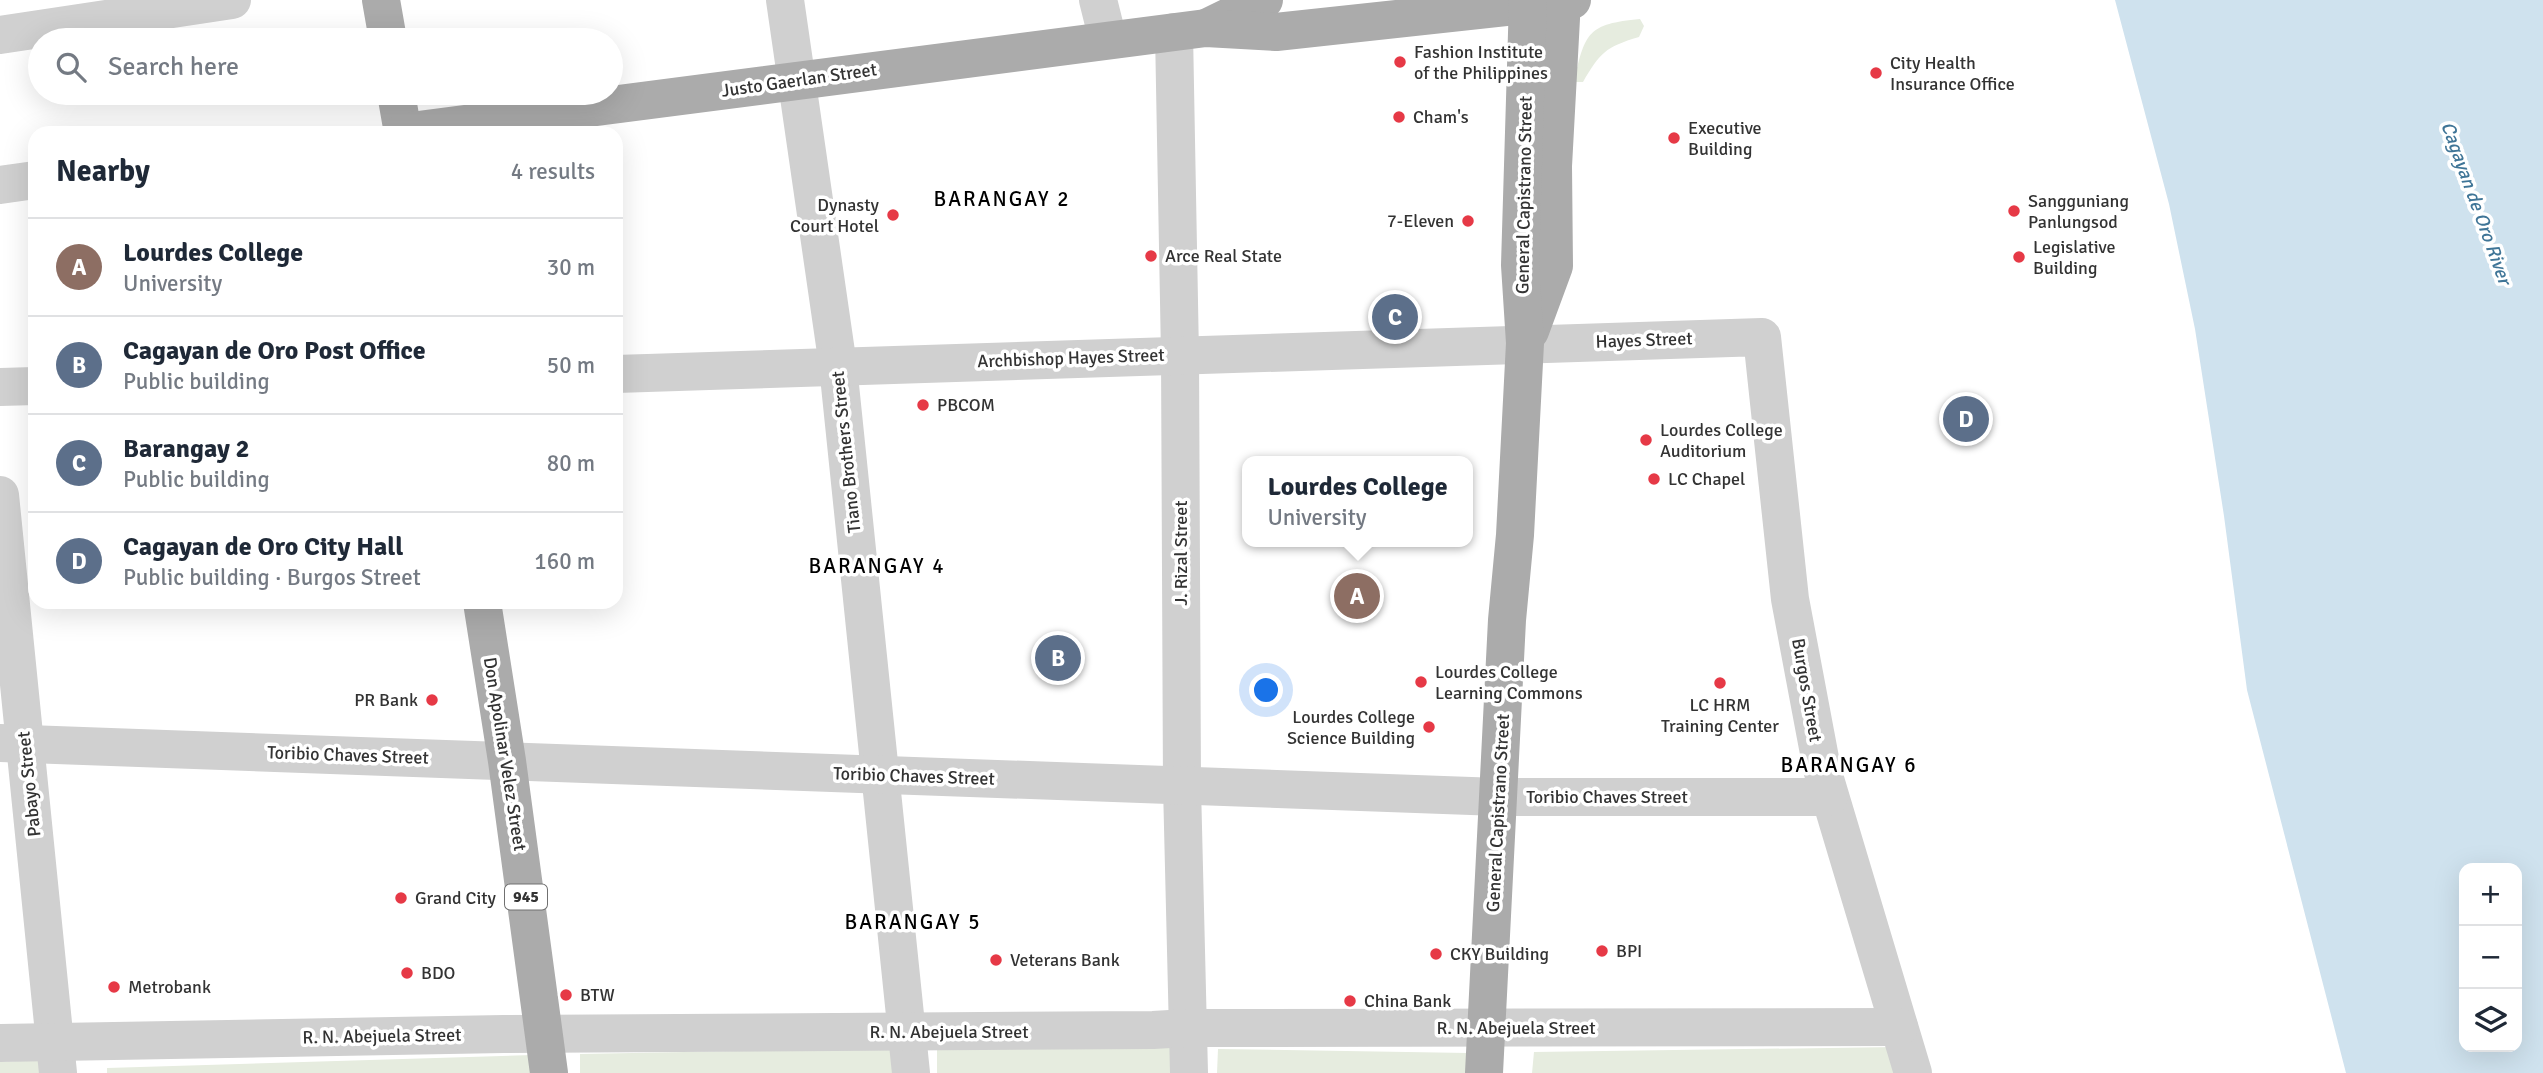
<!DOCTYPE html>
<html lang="en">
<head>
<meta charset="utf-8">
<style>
	:root { --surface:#fff; --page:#f2f2f3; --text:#1f2937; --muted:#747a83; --line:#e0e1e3; --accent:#7c3aed }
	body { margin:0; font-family:Signika,sans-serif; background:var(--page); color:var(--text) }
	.controls { position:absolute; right:21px; bottom:21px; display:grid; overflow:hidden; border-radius:14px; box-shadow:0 7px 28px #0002 }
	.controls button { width:63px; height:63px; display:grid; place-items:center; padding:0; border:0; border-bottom:2px solid var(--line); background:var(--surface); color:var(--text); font:35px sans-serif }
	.you { position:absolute; left:1267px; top:691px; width:24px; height:24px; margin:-18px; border:5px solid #fff; border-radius:50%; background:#1a73e8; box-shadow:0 0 0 10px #1a73e833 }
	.badge { display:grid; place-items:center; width:46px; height:46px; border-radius:50%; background:var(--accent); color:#fff; font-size:23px; font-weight:700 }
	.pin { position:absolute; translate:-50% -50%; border:4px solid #fff; box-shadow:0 2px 7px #0006 }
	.popup { position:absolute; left:1242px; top:456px; width:231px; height:91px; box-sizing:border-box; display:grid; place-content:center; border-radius:14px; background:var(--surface); filter:drop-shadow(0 2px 5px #0005); font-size:23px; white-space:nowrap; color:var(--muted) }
	.popup b { font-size:26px; color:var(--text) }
	.popup::after { content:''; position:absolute; left:50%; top:100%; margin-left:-14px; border:14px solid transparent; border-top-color:var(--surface) }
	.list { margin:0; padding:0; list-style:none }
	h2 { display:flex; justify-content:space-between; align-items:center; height:91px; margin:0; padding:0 28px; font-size:30px }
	h2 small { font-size:23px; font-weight:400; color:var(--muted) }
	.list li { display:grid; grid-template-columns:46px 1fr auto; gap:21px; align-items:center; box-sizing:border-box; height:98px; padding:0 28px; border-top:2px solid var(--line) }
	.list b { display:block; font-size:26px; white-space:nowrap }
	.list p { margin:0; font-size:23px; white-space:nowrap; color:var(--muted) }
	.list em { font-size:23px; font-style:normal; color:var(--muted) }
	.icon { flex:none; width:38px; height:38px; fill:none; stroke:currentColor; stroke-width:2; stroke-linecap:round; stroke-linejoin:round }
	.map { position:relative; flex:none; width:2543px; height:1073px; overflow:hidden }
	.search { position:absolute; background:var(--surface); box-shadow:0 7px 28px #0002; left:28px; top:28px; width:595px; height:77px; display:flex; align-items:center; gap:18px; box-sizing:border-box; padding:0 24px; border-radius:38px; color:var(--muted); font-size:26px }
	.panel { position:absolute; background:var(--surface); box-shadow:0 7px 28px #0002; left:28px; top:126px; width:595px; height:483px; border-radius:21px }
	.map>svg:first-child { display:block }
</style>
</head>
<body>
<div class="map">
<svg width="2543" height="1073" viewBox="0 0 2543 1073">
	<rect width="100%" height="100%" fill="#fff"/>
	<!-- green -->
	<g fill="#e6ecdf">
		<path d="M 1640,19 L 1644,26 L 1639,37 C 1605,47 1600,53 1583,82 L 1574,82 C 1585,32 1588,24 1640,19 Z"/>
		<path d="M 937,1045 L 1174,1046 L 1174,1073 L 937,1073 Z"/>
		<path d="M 1896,1047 L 1902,1073 L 1532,1073 L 1534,1052 Z"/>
		<path d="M 901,1048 L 901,1073 L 580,1073 L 580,1054 Z"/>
		<path d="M 1218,1049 L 1468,1053 L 1467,1073 L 1217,1073 Z"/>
		<path d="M 532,1055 L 532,1073 L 107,1073 L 107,1068 Z"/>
		<path d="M 40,1060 L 40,1073 L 0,1073 L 0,1062 Z"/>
	</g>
	<!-- water -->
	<path fill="#cfe2ee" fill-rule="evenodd" d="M 2115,0 L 2543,0 L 2543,1073 L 2346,1073 L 2247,690 L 2224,516 L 2195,329 L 2169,204 ZM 2464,868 L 2517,868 L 2517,1047 L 2464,1047 Z"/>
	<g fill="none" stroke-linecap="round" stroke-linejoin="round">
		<!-- minor -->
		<g stroke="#d0d0d0" stroke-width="38">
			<path d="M 785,0 L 838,366 L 911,1073"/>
			<path d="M 1098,0 L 1108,40"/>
			<path d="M 1174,32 L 1180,355 L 1182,786 L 1189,1073"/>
			<path d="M 0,35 L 232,0"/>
			<path d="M 0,185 L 35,180"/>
			<path d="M 616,374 L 1762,337 L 1790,599 L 1822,769 L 1913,1073"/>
			<path d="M 0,387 L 35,386"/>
			<path d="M 0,495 L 58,1073"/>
			<path d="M 0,743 L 1499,797 L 1829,797"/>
			<path d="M 0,1043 L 504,1034 L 1153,1030 L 1187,1028 L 1899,1027"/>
		</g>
		<!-- major -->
		<g stroke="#ababab" stroke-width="38">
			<path d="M 381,0 L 388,40"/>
			<path d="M 1208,27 L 1264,0"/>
			<path d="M 396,93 L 403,133"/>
			<path d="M 403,132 L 1206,28 L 1276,32 L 1572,0"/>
			<path d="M 1530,331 L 1554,266 L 1553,166 L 1562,0"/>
			<path d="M 482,602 L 507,761 L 549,1073"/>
			<path d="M 1484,1073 L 1507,620 L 1515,535 L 1525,343 L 1520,265 L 1528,0"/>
		</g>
	</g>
	<!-- markers -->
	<g fill="#e63946" stroke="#fff" stroke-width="2.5">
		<circle cx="1400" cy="62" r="7"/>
		<circle cx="1876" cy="73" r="7"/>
		<circle cx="1399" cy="117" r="7"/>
		<circle cx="1674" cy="138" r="7"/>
		<circle cx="2014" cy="211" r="7"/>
		<circle cx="893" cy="215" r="7"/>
		<circle cx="1468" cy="221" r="7"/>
		<circle cx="1151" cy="256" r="7"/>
		<circle cx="2019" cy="257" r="7"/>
		<circle cx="923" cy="405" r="7"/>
		<circle cx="1646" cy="440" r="7"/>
		<circle cx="1654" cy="479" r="7"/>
		<circle cx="1421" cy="682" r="7"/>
		<circle cx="1720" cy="683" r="7"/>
		<circle cx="432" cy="700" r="7"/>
		<circle cx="1429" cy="727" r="7"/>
		<circle cx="401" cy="898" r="7"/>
		<circle cx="1602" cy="951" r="7"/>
		<circle cx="1436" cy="954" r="7"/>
		<circle cx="996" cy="960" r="7"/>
		<circle cx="407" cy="973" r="7"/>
		<circle cx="114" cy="987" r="7"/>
		<circle cx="566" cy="995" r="7"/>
		<circle cx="1350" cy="1001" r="7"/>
	</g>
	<g text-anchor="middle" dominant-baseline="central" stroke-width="7" stroke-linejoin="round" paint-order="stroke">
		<!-- shield labels -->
		<rect fill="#fff" stroke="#707070" stroke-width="2" x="505" y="884.5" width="42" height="25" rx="5"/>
		<g font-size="16" font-weight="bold" fill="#333">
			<text x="526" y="897">945</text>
		</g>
		<!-- poi labels -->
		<g font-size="18" fill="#333" stroke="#fff" text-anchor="start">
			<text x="1414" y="52">Fashion Institute<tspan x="1414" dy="21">of the Philippines</tspan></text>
			<text x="1890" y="63">City Health<tspan x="1890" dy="21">Insurance Office</tspan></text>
			<text x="1413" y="117">Cham's</text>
			<text x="1688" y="128">Executive<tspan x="1688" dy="21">Building</tspan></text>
			<text x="2028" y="201">Sangguniang<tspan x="2028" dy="21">Panlungsod</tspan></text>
			<text x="879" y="205" text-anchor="end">Dynasty<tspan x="879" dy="21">Court Hotel</tspan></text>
			<text x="1454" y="221" text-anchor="end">7-Eleven</text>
			<text x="2033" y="247">Legislative<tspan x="2033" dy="21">Building</tspan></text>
			<text x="1165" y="256">Arce Real State</text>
			<text x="937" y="405">PBCOM</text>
			<text x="1660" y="430">Lourdes College<tspan x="1660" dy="21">Auditorium</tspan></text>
			<text x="1668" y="479">LC Chapel</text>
			<text x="1435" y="672">Lourdes College<tspan x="1435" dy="21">Learning Commons</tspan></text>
			<text x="418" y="700" text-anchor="end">PR Bank</text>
			<text x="1720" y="705" text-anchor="middle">LC HRM<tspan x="1720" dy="21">Training Center</tspan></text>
			<text x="1415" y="717" text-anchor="end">Lourdes College<tspan x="1415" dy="21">Science Building</tspan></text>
			<text x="415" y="898">Grand City</text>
			<text x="1616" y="951">BPI</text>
			<text x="1450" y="954">CKY Building</text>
			<text x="1010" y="960">Veterans Bank</text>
			<text x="421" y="973">BDO</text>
			<text x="128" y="987">Metrobank</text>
			<text x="580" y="995">BTW</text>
			<text x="1364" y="1001">China Bank</text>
		</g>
		<!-- street labels -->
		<g font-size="18" fill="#333" stroke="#fff">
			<text transform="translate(799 80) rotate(-8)">Justo Gaerlan Street</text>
			<text transform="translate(1524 195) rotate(-89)">General Capistrano Street</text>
			<text transform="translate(1644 340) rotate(-2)">Hayes Street</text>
			<text transform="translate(1071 358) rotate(-2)">Archbishop Hayes Street</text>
			<text transform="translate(846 452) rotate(-96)">Tiano Brothers Street</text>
			<text transform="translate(1181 553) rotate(-90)">J. Rizal Street</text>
			<text transform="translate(1807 690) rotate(80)">Burgos Street</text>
			<text transform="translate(505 754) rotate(81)">Don Apolinar Velez Street</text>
			<text transform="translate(348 755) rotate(2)">Toribio Chaves Street</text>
			<text transform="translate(914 776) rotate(2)">Toribio Chaves Street</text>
			<text transform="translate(29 784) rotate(-96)">Pabayo Street</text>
			<text x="1607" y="797">Toribio Chaves Street</text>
			<text transform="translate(1498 813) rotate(-87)">General Capistrano Street</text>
			<text x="1516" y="1028">R. N. Abejuela Street</text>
			<text x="949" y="1032">R. N. Abejuela Street</text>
			<text transform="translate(382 1036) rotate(-1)">R. N. Abejuela Street</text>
		</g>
		<!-- water labels -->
		<g font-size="19" font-style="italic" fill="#3f7597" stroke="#fff">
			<text transform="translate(2476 203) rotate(70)">Cagayan de Oro River</text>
		</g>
		<!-- quarter labels -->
		<g font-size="21" letter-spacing="2" fill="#000" stroke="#fff">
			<text x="1002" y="199">BARANGAY 2</text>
			<text x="877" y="566">BARANGAY 4</text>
			<text x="1849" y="765">BARANGAY 6</text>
			<text x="913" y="922">BARANGAY 5</text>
		</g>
	</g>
</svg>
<div class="controls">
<button>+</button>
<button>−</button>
<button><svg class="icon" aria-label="layers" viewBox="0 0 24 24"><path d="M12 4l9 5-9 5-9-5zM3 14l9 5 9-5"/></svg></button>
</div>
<div class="you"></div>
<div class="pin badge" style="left:1357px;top:596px;background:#8d6e63">A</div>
<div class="popup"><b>Lourdes College</b>University</div>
<div class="pin badge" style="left:1058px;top:658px;background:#5c6f8a">B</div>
<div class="pin badge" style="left:1395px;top:317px;background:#5c6f8a">C</div>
<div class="pin badge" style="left:1966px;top:419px;background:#5c6f8a">D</div>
<div class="search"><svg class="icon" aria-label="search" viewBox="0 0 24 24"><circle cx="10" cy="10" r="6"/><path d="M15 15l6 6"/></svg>Search here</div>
<section class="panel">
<h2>Nearby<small>4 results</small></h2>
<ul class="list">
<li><span class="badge" style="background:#8d6e63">A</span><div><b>Lourdes College</b><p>University</p></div><em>30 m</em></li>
<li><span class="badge" style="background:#5c6f8a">B</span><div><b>Cagayan de Oro Post Office</b><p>Public building</p></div><em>50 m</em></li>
<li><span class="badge" style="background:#5c6f8a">C</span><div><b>Barangay 2</b><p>Public building</p></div><em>80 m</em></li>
<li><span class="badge" style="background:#5c6f8a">D</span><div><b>Cagayan de Oro City Hall</b><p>Public building · Burgos Street</p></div><em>160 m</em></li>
</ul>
</section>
</div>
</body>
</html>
